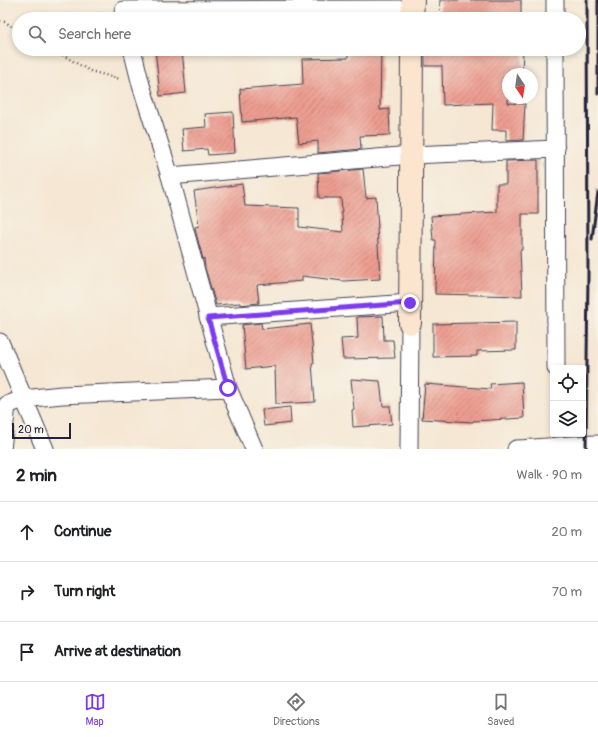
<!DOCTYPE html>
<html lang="en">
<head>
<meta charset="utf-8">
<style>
	:root { --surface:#fff; --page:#f6f6f6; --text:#202124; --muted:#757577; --line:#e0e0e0; --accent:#7c3aed }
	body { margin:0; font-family:Pangolin,sans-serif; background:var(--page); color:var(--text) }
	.controls { position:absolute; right:12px; bottom:12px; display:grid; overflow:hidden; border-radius:4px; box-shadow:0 2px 6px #0003 }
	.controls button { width:36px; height:36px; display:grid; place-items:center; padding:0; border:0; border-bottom:1px solid var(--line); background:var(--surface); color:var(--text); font:20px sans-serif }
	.compass { position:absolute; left:502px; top:68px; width:36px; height:36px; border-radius:50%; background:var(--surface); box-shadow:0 2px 6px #0003; rotate:167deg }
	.scale { position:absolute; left:12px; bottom:10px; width:59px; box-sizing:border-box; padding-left:4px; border:2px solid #22223b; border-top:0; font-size:11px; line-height:14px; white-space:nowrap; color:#22223b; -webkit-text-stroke:3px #f7f3e8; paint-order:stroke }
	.stop { position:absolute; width:12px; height:12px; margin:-9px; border:3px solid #7c3aed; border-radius:50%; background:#fff }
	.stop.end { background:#7c3aed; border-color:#fff; box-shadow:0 1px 4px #0008 }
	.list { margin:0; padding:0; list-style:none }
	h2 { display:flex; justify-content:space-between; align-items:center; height:52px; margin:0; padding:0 16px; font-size:17px }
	h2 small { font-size:13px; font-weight:400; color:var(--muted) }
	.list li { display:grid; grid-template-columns:26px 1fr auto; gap:12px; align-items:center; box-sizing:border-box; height:60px; padding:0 16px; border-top:1px solid var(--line) }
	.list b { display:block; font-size:15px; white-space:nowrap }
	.list em { font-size:13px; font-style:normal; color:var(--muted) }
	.icon { flex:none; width:22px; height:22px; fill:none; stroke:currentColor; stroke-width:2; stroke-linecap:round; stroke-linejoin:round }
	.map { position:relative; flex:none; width:598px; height:449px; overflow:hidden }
	.search { position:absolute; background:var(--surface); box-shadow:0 2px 6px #0003; left:12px; right:12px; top:12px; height:44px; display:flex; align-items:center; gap:10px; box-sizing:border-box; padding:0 14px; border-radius:22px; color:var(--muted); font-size:15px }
	.sheet { height:232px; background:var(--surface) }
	nav { display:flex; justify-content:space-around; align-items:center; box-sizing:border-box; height:56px; border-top:1px solid var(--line); background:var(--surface); font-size:11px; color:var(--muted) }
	nav a { display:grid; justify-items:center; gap:2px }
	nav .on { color:var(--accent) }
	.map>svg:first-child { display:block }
</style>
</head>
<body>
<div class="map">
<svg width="598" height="449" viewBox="0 0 598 449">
	<defs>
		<pattern id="building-hatch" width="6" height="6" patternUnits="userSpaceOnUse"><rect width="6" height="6" fill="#ed9d90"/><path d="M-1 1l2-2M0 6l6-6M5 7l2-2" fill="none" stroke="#c08077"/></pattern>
	</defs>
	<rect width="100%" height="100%" fill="#f7f3e8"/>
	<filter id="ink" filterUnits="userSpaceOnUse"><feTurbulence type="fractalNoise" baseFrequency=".025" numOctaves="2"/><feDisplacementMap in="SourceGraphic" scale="8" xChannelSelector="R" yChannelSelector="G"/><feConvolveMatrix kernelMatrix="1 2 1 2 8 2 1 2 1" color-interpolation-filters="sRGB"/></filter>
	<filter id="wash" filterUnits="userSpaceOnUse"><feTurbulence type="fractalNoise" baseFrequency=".012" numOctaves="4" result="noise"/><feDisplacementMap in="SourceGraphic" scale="16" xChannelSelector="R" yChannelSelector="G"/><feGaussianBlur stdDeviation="0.9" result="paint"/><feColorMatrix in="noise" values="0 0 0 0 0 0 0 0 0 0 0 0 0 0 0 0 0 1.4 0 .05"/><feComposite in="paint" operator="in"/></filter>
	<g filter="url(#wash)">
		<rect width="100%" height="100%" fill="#f5e7d3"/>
		<g id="blocks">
			<!-- building -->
			<g fill="url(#building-hatch)">
				<path d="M 440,0 L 521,0 L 521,19 L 439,19 Z"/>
				<path d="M 155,49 L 182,49 L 186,93 L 160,96 Z"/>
				<path d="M 348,49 L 381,49 L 380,110 L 389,109 L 390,135 L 360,136 L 361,149 L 318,153 L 318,141 L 299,143 L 296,117 L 242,122 L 240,89 L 303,84 L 302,59 L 348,58 Z"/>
				<path d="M 425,49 L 523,49 L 522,74 L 508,74 L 508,103 L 525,104 L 523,140 L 506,141 L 506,130 L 492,130 L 493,103 L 443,105 L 442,66 L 425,66 Z"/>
				<path d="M 233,112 L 235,153 L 208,155 L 207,149 L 184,151 L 182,129 L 206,127 L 205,114 Z"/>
				<path d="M 538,160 L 538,214 L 522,214 L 522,250 L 520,250 L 522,296 L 435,294 L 436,240 L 433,240 L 431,216 L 497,212 L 497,184 L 506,184 L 506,161 Z"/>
				<path d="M 363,169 L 366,198 L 376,197 L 378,228 L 377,228 L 380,279 L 343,281 L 302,276 L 302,281 L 257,285 L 259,303 L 240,305 L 240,303 L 216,305 L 205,268 L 204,258 L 203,259 L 196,233 L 195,227 L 199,226 L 194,191 L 242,184 L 245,206 L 299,208 L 299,227 L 343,232 L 341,198 L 319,198 L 318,173 Z"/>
				<path d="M 383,316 L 384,340 L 393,340 L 395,358 L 343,359 L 341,339 L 358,338 L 357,317 Z"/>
				<path d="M 516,322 L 516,350 L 477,351 L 477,356 L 433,357 L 433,324 Z"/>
				<path d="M 261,323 L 262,329 L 310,324 L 314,363 L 312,363 L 315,402 L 276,404 L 275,366 L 246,369 L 242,325 Z"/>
				<path d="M 351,379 L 380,381 L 383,406 L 390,406 L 392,424 L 353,427 L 352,410 L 354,409 Z"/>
				<path d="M 522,382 L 524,418 L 473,421 L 473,422 L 422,419 L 425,384 L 491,389 L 490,384 Z"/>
				<path d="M 290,407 L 291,423 L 264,426 L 262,410 Z"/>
			</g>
		</g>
	</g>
	<g filter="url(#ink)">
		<use href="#blocks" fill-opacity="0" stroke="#424052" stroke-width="1"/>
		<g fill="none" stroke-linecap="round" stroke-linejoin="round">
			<defs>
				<g id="street">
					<path d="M 555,0 L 555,19"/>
					<path d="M 123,10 L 412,9"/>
					<path d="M 132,49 L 141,85 L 170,176 L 228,388 L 254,449"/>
					<path d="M 555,49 L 556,368"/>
					<path d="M 170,176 L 411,155 L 556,149"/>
					<path d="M 208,317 L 410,303"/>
					<path d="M 0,342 L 45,449"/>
					<path d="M 2,449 L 7,405 L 23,399 L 62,395 L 228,388"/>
					<path d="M 409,449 L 410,323"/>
					<path d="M 516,449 C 543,448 571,444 598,444"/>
				</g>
				<g id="secondary">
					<path d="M 412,19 L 413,0"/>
					<path d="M 410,323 L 412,49"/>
				</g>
			</defs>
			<!-- street casing -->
			<use href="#street" stroke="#424052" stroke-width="19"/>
			<!-- secondary casing -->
			<use href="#secondary" stroke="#424052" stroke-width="24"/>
			<!-- path -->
			<g stroke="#424052" stroke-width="2.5" stroke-dasharray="1 3" stroke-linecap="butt">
				<path d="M 0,21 L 5,22 L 19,31"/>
				<path d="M 52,49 L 90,71 L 120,79"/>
			</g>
			<!-- street -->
			<use href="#street" stroke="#fff" stroke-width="17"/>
			<!-- secondary -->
			<use href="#secondary" stroke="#fbe5cf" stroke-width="22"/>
			<!-- rail -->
			<g stroke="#22223b" stroke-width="3">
				<path d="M 598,0 L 598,94"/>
				<path d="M 592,239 L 598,192"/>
				<path d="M 586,449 L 588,274 L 587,0"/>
			</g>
		</g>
	</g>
	<g fill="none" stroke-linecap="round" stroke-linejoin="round" filter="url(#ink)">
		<!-- route -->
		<path stroke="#7c3aed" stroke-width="5" d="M 228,388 L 208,318 L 410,303"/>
	</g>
</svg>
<div class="controls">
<button><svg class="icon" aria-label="locate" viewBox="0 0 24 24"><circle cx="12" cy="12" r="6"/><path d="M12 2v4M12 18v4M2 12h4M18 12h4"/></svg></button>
<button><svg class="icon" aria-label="layers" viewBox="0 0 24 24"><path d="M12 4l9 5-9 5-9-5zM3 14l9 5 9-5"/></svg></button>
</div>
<svg class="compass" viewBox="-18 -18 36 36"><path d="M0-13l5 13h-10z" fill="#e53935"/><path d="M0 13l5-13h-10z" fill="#757577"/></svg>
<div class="scale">20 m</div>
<div class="stop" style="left:228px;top:388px"></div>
<div class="stop end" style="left:410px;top:303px"></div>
<div class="search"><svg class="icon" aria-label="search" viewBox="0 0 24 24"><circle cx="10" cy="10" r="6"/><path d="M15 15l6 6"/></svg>Search here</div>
</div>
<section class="sheet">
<h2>2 min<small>Walk · 90 m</small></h2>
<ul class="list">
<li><svg class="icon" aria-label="ahead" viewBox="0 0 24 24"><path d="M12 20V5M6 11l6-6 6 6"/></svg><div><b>Continue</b></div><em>20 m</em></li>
<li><svg class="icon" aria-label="right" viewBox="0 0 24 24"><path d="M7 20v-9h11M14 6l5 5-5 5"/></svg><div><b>Turn right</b></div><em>70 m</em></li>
<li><svg class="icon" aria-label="arrive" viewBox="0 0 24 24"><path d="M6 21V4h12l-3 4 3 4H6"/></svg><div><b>Arrive at destination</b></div></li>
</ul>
</section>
<nav>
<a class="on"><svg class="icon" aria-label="map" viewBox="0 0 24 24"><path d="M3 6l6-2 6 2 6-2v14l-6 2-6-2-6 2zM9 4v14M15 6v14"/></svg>Map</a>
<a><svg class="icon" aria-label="directions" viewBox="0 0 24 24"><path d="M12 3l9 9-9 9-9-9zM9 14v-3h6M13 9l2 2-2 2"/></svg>Directions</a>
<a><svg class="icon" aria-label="saved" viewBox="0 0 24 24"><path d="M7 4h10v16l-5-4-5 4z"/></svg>Saved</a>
</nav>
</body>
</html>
